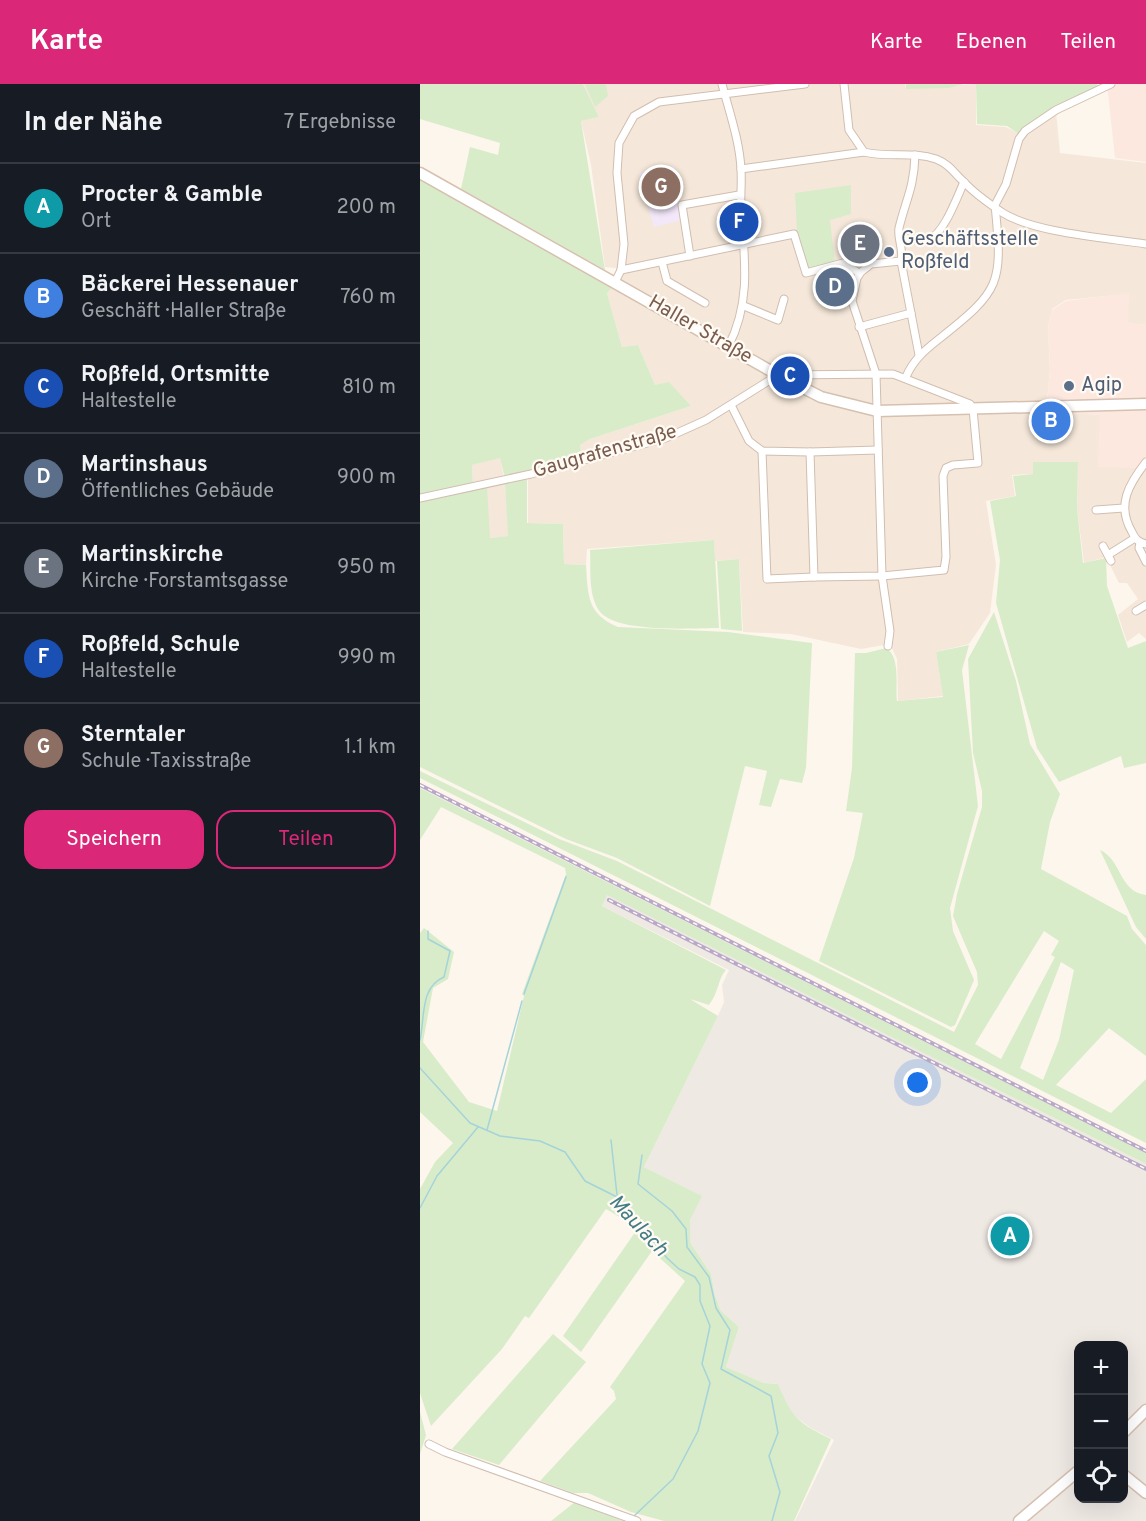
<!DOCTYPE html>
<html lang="de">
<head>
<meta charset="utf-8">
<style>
	:root { --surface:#171b24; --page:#242831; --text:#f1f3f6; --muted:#9ea1a6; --line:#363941; --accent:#db2777 }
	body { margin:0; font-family:Overpass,sans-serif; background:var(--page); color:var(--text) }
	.controls { position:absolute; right:18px; bottom:18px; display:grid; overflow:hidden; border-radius:12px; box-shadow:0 6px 24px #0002 }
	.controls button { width:54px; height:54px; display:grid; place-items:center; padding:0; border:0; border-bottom:2px solid var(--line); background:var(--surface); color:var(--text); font:30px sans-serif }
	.you { position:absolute; left:498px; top:999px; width:21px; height:21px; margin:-15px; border:4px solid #fff; border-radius:50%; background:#1a73e8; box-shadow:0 0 0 9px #1a73e833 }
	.badge { display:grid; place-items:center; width:39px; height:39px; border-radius:50%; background:var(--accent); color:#fff; font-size:20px; font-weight:700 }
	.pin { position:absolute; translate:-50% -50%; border:3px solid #fff; box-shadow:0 2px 6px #0006 }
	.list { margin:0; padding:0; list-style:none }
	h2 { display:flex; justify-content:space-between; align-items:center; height:78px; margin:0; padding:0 24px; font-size:26px }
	h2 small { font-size:20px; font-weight:400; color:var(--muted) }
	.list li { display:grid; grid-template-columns:39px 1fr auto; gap:18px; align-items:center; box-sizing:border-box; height:90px; padding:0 24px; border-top:2px solid var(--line) }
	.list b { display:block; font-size:22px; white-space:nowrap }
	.list p { margin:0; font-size:20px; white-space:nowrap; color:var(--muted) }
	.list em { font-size:20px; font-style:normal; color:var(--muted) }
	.actions { display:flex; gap:12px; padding:18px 24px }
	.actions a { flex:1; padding:14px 0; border:2px solid var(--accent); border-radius:18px; text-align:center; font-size:21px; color:var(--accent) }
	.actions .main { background:var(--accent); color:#fff }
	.icon { flex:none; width:33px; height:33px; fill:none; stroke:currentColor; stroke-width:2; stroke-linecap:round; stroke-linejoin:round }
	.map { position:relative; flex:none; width:726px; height:1437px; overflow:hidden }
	header { display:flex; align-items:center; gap:36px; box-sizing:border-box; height:84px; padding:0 30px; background:var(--accent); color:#fff }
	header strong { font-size:28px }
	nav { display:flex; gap:33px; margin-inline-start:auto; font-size:21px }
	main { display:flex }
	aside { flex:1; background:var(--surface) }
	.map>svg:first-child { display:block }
</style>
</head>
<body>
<header>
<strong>Karte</strong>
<nav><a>Karte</a><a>Ebenen</a><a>Teilen</a></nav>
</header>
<main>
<aside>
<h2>In der Nähe<small>7 Ergebnisse</small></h2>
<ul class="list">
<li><span class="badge" style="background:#0f9aa8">A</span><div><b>Procter &amp; Gamble</b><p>Ort</p></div><em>200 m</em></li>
<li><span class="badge" style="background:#3f7fe0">B</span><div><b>Bäckerei Hessenauer</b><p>Geschäft · Haller Straße</p></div><em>760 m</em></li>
<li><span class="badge" style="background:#1a4fb4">C</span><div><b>Roßfeld, Ortsmitte</b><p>Haltestelle</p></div><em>810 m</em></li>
<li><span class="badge" style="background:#5c6f8a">D</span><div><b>Martinshaus</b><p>Öffentliches Gebäude</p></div><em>900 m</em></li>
<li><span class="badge" style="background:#6b7280">E</span><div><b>Martinskirche</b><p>Kirche · Forstamtsgasse</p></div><em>950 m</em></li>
<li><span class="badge" style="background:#1a4fb4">F</span><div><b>Roßfeld, Schule</b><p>Haltestelle</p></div><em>990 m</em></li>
<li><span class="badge" style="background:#8d6e63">G</span><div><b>Sterntaler</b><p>Schule · Taxisstraße</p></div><em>1.1 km</em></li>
</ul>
<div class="actions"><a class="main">Speichern</a><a>Teilen</a></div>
</aside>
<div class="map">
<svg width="726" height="1437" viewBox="0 0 726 1437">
	<rect width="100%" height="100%" fill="#fdf6ec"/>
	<!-- residential -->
	<g fill="#f5e8da">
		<path d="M 163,0 L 485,0 L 486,5 L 556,0 L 556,41 L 586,43 L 603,52 L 636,27 L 640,69 L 726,79 L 726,241 L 707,239 L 708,210 L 646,216 L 632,225 L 628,244 L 630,286 L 626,327 L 680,331 L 718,383 L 726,379 L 726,555 L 719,549 L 707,558 L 698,531 L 718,515 L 707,499 L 699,499 L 686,473 L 664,479 L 657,424 L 658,378 L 613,378 L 613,390 L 592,391 L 595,412 L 566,417 L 576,481 L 570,529 L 549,560 L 516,568 L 523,612 L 478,617 L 477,575 L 470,560 L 441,565 L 371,550 L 323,548 L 319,475 L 295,477 L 294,456 L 167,465 L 166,481 L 144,480 L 143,440 L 108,439 L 108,394 L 163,379 L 160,361 L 170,355 L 271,322 L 235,301 L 218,261 L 202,263 L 187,209 L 199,197 L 204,185 L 185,183 L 171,81 L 161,37 L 179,33 Z"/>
		<path d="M 80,373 L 85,398 L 89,452 L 70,454 L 53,401 L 52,381 Z"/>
	</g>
	<!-- commercial -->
	<g fill="#fde8e0">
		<path d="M 687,0 L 726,0 L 726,78 L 695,74 Z"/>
		<path d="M 709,209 L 708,238 L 726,241 L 726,379 L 722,384 L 678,383 L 680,331 L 626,328 L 630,286 L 628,244 L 632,226 L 646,217 Z"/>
	</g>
	<!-- industrial -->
	<path fill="#efe9e4" d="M 187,810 L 726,1080 L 726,1437 L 609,1437 L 658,1394 L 658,1414 L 704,1414 L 704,1262 L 658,1262 L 658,1380 L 593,1437 L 375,1437 L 414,1356 L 391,1344 L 370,1329 L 358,1300 L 344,1299 L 306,1283 L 319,1243 L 301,1227 L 295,1212 L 291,1190 L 270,1158 L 270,1136 L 281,1112 L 224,1083 L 298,932 L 304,918 L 302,901 L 309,886 L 182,822 Z"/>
	<!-- education -->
	<path fill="#f3e8fa" d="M 254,82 L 262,136 L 234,143 L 219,89 Z"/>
	<!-- green -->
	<g fill="#d8ecc9" fill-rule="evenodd">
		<path d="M 0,0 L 163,0 L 179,33 L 161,37 L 185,186 L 41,105 L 50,63 L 78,71 L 80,59 L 0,35 Z"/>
		<path d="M 165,0 L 186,0 L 188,12 L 175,23 Z"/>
		<path d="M 486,0 L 543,0 L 529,4 L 486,5 Z"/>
		<path d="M 556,0 L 677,0 L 677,4 C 649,17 620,28 600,51 L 587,42 L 557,40 Z"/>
		<path d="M 0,94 L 194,202 L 187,209 L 202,263 L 218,261 L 235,301 L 249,298 L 271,322 L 170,355 L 160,361 L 162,373 L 85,394 L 80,374 L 52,381 L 53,401 L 0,412 Z"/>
		<path d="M 431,101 L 431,130 L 410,136 L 415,180 L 387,187 L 377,147 L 375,109 Z"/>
		<path d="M 613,378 L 658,378 L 657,424 L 663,479 L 686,474 L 687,502 L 708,564 L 726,557 L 726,679 L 704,684 L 701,672 L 639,698 L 617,664 L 576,519 L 580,476 L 570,417 L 596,412 L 593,392 L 613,390 Z"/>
		<path d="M 107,394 L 107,439 L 143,440 L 144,480 L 166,481 C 168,512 167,530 198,543 L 308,548 L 392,559 L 386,684 L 382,699 L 360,695 L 351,723 L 339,721 L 347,687 L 325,682 L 290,822 L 197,774 L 146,755 L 0,683 L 0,416 L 67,402 L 70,454 L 88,452 L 85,398 Z"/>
		<path d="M 294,456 L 299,544 C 272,544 192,550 178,525 C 168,508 171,484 170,466 Z"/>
		<path d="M 319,475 L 322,547 L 301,545 L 297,477 Z"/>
		<path d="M 574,528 L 596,597 L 610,660 L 640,710 L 630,738 L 621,785 L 707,832 L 712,845 L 726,861 L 726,972 L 689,944 L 636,1001 L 691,1029 L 726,995 L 726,1059 L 0,694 L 0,687 L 139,755 L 197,777 L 534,948 L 558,901 L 557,888 L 533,832 L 537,810 L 562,723 L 562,707 L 553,669 L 548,575 ZM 624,847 L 639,857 L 631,871 L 635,873 L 581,975 L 555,960 ZM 641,878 L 654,886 L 639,956 L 623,996 L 600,984 Z"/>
		<path d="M 549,561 L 542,586 L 558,722 L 530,824 L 533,847 L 554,896 L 535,941 L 531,943 L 399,877 L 434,774 L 443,729 L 426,727 L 432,684 L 435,569 L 446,569 L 466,564 C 481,573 475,602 477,617 L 523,613 L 516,568 Z"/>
		<path d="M 0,704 L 726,1069 L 726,1080 L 187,811 L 182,822 L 306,886 C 298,894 299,908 289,921 L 270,915 L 298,932 L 224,1083 L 282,1112 L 270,1136 L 270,1158 L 291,1190 L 295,1212 L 301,1227 L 319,1243 L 306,1283 L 344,1299 L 358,1300 C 373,1335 377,1338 411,1355 L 374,1437 L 244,1437 L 211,1428 L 168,1409 L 153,1409 L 120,1397 L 196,1315 L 194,1307 L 190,1303 L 265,1197 L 232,1167 L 161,1268 L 143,1252 L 218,1144 L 186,1125 L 109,1234 L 105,1232 L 82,1265 L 11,1342 L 0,1309 L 0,1105 L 15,1078 L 33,1059 L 0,1028 L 0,849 L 4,844 L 34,868 L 28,895 L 13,904 L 3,958 L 49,1018 L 77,1027 L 104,912 L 102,910 L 146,790 L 145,784 L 21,723 L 0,756 Z"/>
		<path d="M 680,766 C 702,776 699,808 726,811 L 726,855 L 716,843 Z"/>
		<path d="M 133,1250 L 166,1278 L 79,1381 L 32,1365 Z"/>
		<path d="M 0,1328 L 6,1351 L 0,1370 Z"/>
		<path d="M 155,1418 L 204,1437 L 131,1437 Z"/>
	</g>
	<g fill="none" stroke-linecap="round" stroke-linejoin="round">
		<!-- stream -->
		<g stroke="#a5d3da" stroke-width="1.5">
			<path d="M 104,910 L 146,793"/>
			<path d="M 0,956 C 5,933 0,903 24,893 L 30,867 L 8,855 L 8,847"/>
			<path d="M 0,984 L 50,1039 L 80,1052 L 120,1057 L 145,1068 L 165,1097 L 197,1113 L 247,1174 L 259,1185 L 275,1193 L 280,1201 L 280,1217 L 290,1242 L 282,1280 L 290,1299 L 278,1347 L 253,1395 L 213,1433"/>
			<path d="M 67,1046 L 102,917"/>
			<path d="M 191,1056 L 197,1111"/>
			<path d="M 222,1071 L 218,1100 L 252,1127 L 266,1145 L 267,1163 L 289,1193 L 296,1224 L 310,1246 L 301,1285 L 351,1312 L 358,1349 L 349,1372 L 360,1408 L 352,1437"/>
			<path d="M 0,1124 L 17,1092 L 58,1043"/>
		</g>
		<defs>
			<g id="street">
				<path d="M 302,0 C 309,27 320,58 321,86 C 322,100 320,113 321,127 C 325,176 331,219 308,263"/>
				<path d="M 424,0 L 429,46 L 444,68 C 468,74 493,67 516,75 C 529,80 534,89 544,98 C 554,109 571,121 583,129 C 615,149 688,154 726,160"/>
				<path d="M 495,71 C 494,104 486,115 479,144 C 477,155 484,165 481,177 L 499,271"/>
				<path d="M 321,85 L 444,68"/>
				<path d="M 575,121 L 586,100 L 599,55 L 605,47 L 636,26 L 691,0"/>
				<path d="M 480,154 C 488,155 501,158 509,155 C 524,150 537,113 544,98"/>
				<path d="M 270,172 L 262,121 L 319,111"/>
				<path d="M 242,178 L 247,197 L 285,219"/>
				<path d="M 201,186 L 204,160 L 197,89 L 199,59 L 214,32 L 239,18 L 385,0"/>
				<path d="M 195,198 L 201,186 L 374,150 L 386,189 L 423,179 L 439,189"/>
				<path d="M 324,222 L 358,236 L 364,215"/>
				<path d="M 439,243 L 491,229"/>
				<path d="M 486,293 C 493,276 505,266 519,255 C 581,206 583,200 575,121"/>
				<path d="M 311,321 L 329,357 L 342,367 L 390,368 L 458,366"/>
				<path d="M 342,367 L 347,495 L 394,493"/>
				<path d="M 726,378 C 709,400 696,421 712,448 C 715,455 718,458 726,460"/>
				<path d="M 0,414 L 111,390 L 246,354 L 286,336 L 358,291 L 473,290 L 550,320 L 553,325 L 558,379 L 533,381 L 526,384 L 523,392 L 526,473 L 524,486 L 462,492 L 394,493 L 390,368"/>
				<path d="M 676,426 L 704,424"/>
				<path d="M 720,459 L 719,464 L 726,478"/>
				<path d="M 683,462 L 691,477"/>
				<path d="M 688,471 L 715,454"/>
				<path d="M 716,527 L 726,521"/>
				<path d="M 468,562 L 470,547 L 462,492 L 456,290 L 432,217 L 437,194 L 441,188 L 451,180 L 481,177"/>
				<path d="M 9,1360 L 25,1368 L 217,1437"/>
			</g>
			<g id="secondary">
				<path d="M 0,89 L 358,291 L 401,313 L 457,327 L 726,320"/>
				<path d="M 704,1348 L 726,1326"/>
				<path d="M 704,1391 L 726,1409"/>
				<path d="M 599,1437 L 658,1387"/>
			</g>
		</defs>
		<!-- street casing -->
		<use href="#street" stroke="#d1beb0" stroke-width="9"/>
		<!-- secondary casing -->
		<use href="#secondary" stroke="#d6c0b0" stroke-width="13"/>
		<!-- street -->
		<use href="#street" stroke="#fff" stroke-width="7"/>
		<!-- secondary -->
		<use href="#secondary" stroke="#fff" stroke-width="10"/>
		<defs>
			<g id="rail">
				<path d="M 0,701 L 726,1067"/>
				<path d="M 189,816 L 726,1085"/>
			</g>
		</defs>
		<!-- rail casing -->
		<use href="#rail" stroke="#b9a8c9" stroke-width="4"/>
		<!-- rail -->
		<use href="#rail" stroke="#fffaf3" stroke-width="1.5" stroke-dasharray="4.5" stroke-linecap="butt"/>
	</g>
	<!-- markers -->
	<g fill="#5c6f8a" stroke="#fffaf3" stroke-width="2">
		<circle cx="469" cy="168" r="6"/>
		<circle cx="649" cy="302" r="6"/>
	</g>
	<g text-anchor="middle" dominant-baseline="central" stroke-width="4.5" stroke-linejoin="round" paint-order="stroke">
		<!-- service labels -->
		<g font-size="20" fill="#4e5e75" stroke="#fffaf3" text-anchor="start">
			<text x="481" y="156">Geschäftsstelle<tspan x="481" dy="23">Roßfeld</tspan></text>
			<text x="661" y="302">Agip</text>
		</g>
		<!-- street labels -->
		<g font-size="20" fill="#7a5c4d" stroke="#fffaf3">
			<text transform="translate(280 246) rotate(30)">Haller Straße</text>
			<text transform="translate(185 368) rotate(-16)">Gaugrafenstraße</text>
		</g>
		<!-- water labels -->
		<g font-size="21" font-style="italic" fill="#437c86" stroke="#fffaf3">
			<text transform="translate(218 1142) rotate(47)">Maulach</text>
		</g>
	</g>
</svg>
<div class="controls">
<button>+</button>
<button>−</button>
<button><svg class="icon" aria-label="locate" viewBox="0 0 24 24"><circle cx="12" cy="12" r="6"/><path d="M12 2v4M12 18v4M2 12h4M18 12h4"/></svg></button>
</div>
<div class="you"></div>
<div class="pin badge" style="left:590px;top:1152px;background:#0f9aa8">A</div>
<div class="pin badge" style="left:631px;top:337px;background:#3f7fe0">B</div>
<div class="pin badge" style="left:370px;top:292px;background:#1a4fb4">C</div>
<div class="pin badge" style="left:415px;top:203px;background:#5c6f8a">D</div>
<div class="pin badge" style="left:440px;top:160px;background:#6b7280">E</div>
<div class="pin badge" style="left:319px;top:138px;background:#1a4fb4">F</div>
<div class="pin badge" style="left:241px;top:103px;background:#8d6e63">G</div>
</div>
</main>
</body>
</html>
